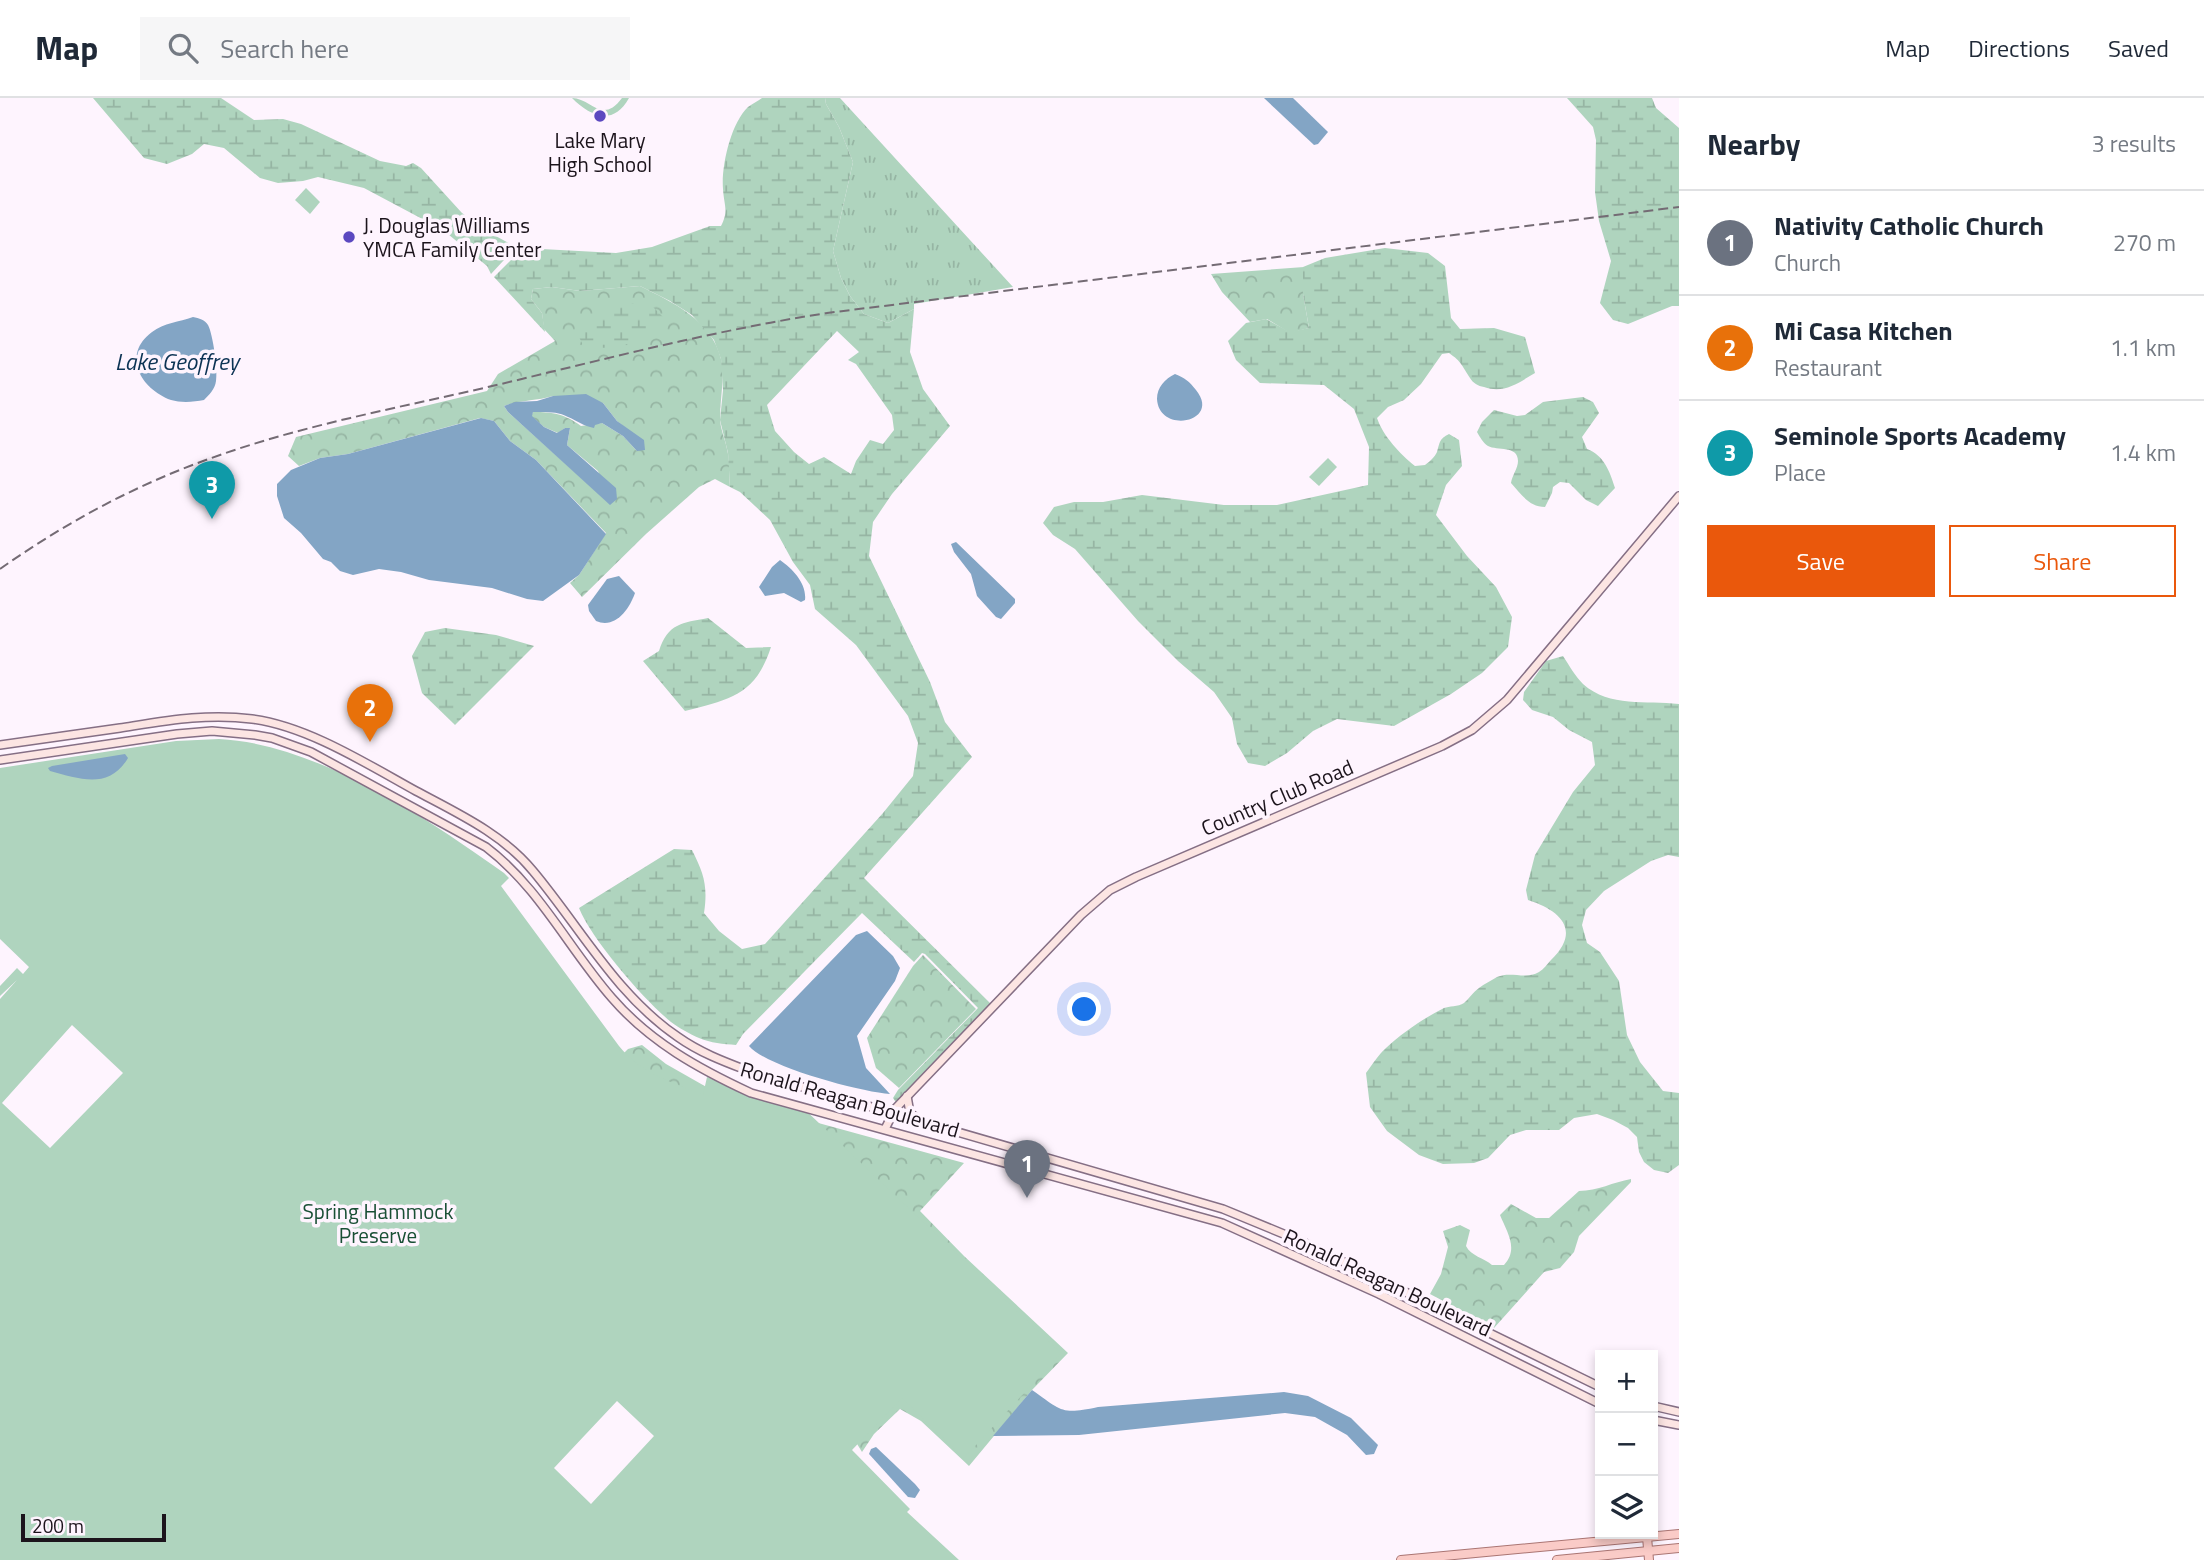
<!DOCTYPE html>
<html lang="en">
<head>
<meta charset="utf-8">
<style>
	:root { --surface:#fff; --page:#f6f6f7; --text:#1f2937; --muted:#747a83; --line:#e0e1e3; --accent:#ea580c }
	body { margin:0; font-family:"Titillium Web",sans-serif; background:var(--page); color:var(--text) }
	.controls { position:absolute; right:21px; bottom:21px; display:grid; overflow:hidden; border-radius:0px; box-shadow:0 4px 10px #0003 }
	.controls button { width:63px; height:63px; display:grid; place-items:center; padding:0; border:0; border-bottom:2px solid var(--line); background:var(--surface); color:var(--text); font:35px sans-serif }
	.scale { position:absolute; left:21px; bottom:18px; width:145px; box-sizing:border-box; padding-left:7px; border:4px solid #1c141c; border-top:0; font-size:19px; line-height:24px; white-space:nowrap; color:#1c141c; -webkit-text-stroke:5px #fef4fe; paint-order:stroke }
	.you { position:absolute; left:1085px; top:912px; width:24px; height:24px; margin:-18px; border:5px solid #fff; border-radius:50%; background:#1a73e8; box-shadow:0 0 0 10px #1a73e833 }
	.badge { display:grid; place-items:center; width:46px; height:46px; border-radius:50%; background:var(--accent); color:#fff; font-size:23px; font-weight:700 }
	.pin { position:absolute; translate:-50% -58px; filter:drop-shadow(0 2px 4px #0008) }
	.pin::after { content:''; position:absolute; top:37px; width:24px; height:21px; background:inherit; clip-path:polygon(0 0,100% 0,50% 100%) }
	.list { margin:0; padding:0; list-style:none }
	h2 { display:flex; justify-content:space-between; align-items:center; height:91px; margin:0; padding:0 28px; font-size:30px }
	h2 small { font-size:23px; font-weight:400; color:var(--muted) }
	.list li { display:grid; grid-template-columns:46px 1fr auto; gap:21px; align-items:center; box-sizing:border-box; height:105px; padding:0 28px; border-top:2px solid var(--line) }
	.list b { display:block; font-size:26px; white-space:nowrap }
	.list p { margin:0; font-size:23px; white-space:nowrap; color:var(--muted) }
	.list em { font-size:23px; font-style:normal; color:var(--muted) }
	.actions { display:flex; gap:14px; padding:21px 28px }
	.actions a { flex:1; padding:16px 0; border:2px solid var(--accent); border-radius:0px; text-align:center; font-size:24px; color:var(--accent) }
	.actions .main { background:var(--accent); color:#fff }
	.icon { flex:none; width:38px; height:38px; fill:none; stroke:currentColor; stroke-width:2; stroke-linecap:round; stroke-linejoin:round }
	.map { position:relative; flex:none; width:1679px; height:1462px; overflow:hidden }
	header { display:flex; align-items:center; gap:42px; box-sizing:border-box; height:98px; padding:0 35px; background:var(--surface); border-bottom:2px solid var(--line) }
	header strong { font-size:33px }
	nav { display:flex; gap:38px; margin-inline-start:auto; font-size:24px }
	.search { width:490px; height:63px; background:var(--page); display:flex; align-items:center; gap:18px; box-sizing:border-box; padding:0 24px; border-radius:0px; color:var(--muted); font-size:26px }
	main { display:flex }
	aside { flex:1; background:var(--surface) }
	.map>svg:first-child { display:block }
</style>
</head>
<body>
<header>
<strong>Map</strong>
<div class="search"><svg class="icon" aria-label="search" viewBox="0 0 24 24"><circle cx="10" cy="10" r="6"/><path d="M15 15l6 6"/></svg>Search here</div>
<nav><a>Map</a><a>Directions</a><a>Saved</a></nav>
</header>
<main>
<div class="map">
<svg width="1679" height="1462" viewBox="0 0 1679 1462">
	<defs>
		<pattern id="grass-tufts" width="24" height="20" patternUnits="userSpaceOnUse" patternTransform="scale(1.75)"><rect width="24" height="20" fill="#afd4be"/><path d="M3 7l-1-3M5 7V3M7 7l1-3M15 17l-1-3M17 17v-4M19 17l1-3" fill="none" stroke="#96b5a3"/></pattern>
		<pattern id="forest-crowns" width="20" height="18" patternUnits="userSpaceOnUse" patternTransform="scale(1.75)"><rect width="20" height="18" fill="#afd4be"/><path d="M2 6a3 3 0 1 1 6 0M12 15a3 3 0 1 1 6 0" fill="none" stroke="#96b5a3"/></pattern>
		<pattern id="wetland-marsh" width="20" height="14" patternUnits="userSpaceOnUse" patternTransform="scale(1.75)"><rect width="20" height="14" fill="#afd4be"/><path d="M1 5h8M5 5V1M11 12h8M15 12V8" fill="none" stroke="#96b5a3"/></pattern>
	</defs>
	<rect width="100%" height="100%" fill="#fef4fe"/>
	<!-- grass -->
	<path fill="url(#grass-tufts)" d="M 825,0 L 840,0 L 1013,189 L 914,206 L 914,211 L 888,225 L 864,216 L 850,198 L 841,180 L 833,153 L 853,64 L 839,29 L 826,6 Z"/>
	<!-- forest -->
	<g fill="url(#forest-crowns)" fill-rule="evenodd">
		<path d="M 1304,169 L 1303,196 L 1309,230 L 1290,235 L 1267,221 L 1250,224 L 1222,194 L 1211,176 Z"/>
		<path d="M 640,188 C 672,204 712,222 721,261 C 725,281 720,300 720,320 C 720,330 725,341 727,351 C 730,363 729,376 730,389 L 715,381 L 699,389 L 646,436 L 582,499 L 570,485 L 579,477 L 606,435 L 536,362 L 510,343 L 494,323 L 480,320 L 348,356 L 320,360 L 299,368 L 288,358 L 296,339 L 487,293 L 498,276 L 555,243 L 544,231 L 542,215 L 531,201 L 533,191 L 552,189 L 580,193 ZM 553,298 L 603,305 L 617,323 L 628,332 L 637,353 L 623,338 L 602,325 L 581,328 C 565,316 553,314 533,314 L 531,318 L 544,329 L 558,335 L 565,330 L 570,330 L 567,347 L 598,373 L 610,406 L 508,314 L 504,308 C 520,302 536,303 553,298 Z"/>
		<path d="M 923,857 L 976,911 L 899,990 L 876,970 L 867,940 L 913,868 Z"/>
		<path d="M 642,947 L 666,966 L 724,999 L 964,1065 L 920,1113 L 964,1158 L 1068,1255 L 1032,1292 L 969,1368 L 921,1323 L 900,1311 L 874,1336 L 862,1354 L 620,959 L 628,951 Z"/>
		<path d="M 1631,1081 L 1631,1084 L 1579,1138 L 1574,1154 L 1560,1170 L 1544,1174 L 1494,1230 L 1430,1196 L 1441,1176 L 1448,1149 L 1443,1133 L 1460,1127 L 1470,1132 L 1466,1148 C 1471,1158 1484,1160 1492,1167 L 1504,1167 C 1519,1151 1507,1134 1500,1117 L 1511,1106 L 1536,1120 L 1549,1120 L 1579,1093 C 1598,1093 1613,1084 1631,1081 Z"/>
	</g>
	<!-- wetland -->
	<g fill="url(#wetland-marsh)" fill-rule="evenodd">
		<path d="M 93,0 L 221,0 L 254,22 L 283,21 L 301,26 L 380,63 L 406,68 L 413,65 L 421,70 L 462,115 L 492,136 L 516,149 L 491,176 L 487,168 L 443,132 L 364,90 L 318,79 L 303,83 L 278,85 L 260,80 L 224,50 L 204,46 L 192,56 L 167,66 L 144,60 Z"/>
		<path d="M 762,0 L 825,0 L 826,6 L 839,29 L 853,64 L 833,153 L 841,180 L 850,198 L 864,216 L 888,225 L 914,211 L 910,254 L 923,291 L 950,328 L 892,396 L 873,424 L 869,458 L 930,584 L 945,624 L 972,659 L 864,780 L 991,906 L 897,1006 L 893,1000 L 898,992 L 978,910 L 925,856 L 922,855 L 914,864 L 862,815 L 743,936 L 736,947 C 723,946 711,945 699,940 C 690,936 679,930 671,924 C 644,902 592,842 579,810 L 674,751 L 692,752 C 704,776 708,788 704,815 L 719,833 L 742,851 L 765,846 L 883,715 L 913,678 L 918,645 L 908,618 L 856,547 L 815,511 L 810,487 L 793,464 L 770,422 L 740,394 L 730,389 L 728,355 L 720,322 L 723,292 L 721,261 L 714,242 L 692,217 L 670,203 L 640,188 L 580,193 L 552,189 L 533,191 L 531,201 L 542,215 L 545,234 L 494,179 L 523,150 L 616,155 L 652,149 L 710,128 L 721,128 C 729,112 724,108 723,91 C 721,68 731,25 748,9 C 752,6 758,3 762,0 ZM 837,233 L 859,254 L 848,262 L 856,266 L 892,317 L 894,332 L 883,346 L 870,342 L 856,363 L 851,376 L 824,359 L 809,366 L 794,354 L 775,333 L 767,307 Z"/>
		<path d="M 1567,0 L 1652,0 L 1656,10 L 1679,30 L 1679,208 L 1672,208 L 1628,226 L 1613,222 L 1600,205 L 1611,163 L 1599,123 L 1595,94 L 1596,42 L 1593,29 Z"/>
		<path d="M 1385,150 L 1428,155 L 1445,168 L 1451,220 L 1460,231 L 1494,230 L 1525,239 L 1535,275 C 1518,285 1504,296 1484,289 C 1478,288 1473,285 1470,280 C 1462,268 1462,264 1449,255 L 1442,256 L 1421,286 L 1404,302 L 1388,309 L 1377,320 C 1383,338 1400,356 1415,368 L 1425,367 C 1429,364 1435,359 1437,354 C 1440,344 1439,341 1449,336 L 1459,342 L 1462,368 L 1446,387 L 1436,417 L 1467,458 L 1496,489 L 1512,519 L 1508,549 L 1482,575 L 1451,596 L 1394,628 L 1337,621 L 1313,633 L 1287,655 L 1265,668 L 1248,665 L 1237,646 L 1232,620 L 1214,594 L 1178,563 L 1138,523 L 1075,451 L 1053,437 L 1043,425 L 1054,409 L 1074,404 L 1103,404 L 1142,397 L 1224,407 L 1277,407 L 1368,387 L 1369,349 L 1354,311 L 1324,287 L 1260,285 L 1236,262 L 1228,243 L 1246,225 L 1266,221 L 1290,234 L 1309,230 L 1303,196 L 1303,169 L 1325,160 Z"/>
		<path d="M 626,205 L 652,208 L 663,219 C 643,247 616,252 584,249 L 578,237 C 591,218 604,212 626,205 Z"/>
		<path d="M 1583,299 L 1593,304 L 1599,315 L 1582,339 L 1587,351 C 1604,357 1610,374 1615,390 L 1598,408 L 1586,402 L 1569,385 L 1560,384 L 1553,389 L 1552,395 L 1545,409 C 1529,409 1521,396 1511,385 C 1512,378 1518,370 1518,363 C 1518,347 1497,353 1488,348 C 1483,345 1480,339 1477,334 L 1482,324 L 1494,312 L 1517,318 L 1525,317 L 1543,304 Z"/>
		<path d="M 708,520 L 746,550 L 771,549 C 755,598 730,601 685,613 L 643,563 L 659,553 C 668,525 682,525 708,520 Z"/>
		<path d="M 445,530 L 496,537 L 534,548 L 455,627 L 422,595 L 412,558 L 425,534 Z"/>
		<path d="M 1563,558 C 1569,567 1575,578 1583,586 C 1610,610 1646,602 1679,606 L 1679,759 L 1668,757 L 1651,763 L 1604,793 L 1586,812 L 1582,827 L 1587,845 L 1600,854 L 1619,883 L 1627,937 L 1640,964 L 1663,993 L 1679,995 L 1679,1067 L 1668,1075 L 1654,1072 L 1644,1064 L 1639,1054 L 1637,1039 L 1628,1030 L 1613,1022 L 1597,1016 L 1574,1020 L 1559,1032 L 1526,1032 L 1510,1037 L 1488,1060 L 1474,1065 L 1443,1066 L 1419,1057 L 1387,1033 L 1370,1009 L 1366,975 C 1372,967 1378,957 1386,950 C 1402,935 1424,920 1444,910 C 1449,908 1458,909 1464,905 C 1469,901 1473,894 1479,890 C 1484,886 1492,882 1497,879 C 1511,873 1526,882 1539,874 C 1544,871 1547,866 1551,862 C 1581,833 1562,813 1528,802 L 1526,792 L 1535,757 L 1573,694 L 1595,667 L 1592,644 L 1569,632 L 1553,619 L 1532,612 L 1523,602 L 1524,594 L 1546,563 Z"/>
	</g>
	<!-- park -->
	<g fill="#afd4be" fill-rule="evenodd">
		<path d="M 572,0 C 591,0 602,27 622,0 L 629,0 C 613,29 590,18 572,0 Z"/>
		<path d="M 306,90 L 320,104 L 310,116 L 295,102 Z"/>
		<path d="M 1328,360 L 1337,369 L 1319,388 L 1309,379 Z"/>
		<path d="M 219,641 C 317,646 425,719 504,775 L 509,780 L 501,788 L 619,948 C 640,975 672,984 703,997 L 707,979 L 800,1007 L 1061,1255 L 964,1360 L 902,1300 L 852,1352 L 910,1411 L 907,1414 L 959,1462 L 0,1462 L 0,901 L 17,882 L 0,898 L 0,888 L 17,870 L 23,876 L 29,869 L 0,841 L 0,670 L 176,643 ZM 72,927 L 123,975 L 50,1050 L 2,1005 ZM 617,1303 L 654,1338 L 591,1406 L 554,1370 Z"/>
	</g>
	<!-- water -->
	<g fill="#83a5c5">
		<path d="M 1264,0 L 1293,0 L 1328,34 L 1318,46 L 1314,47 Z"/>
		<path d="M 193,219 C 199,220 205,222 208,227 C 213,236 218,273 216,283 C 215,291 209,297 204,302 C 194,304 181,305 171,302 C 141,291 121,257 152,234 C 164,225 179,224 193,219 Z"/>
		<path d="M 1175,276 C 1185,280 1189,283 1196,292 C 1222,324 1159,337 1157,301 C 1157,289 1165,281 1175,276 Z"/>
		<path d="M 586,296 L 603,305 L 617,323 L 644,342 L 645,352 L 637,353 L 623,338 L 602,325 L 595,327 L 594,330 C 583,328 578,323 568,319 C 557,313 545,314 533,314 L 532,318 L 544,329 L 557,335 L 565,330 L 570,330 L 567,347 L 616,390 L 617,401 L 610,407 L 508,314 L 504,308 L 515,304 L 537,303 L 553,298 Z"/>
		<path d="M 481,320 L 494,323 L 510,343 L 536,362 L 606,436 L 579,477 L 543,503 L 527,501 L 492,490 L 429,482 L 401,474 L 379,471 L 353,477 L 340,473 L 331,464 L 323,461 L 301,435 L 284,420 L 277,398 L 277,386 L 291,372 L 320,360 L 348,356 Z"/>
		<path d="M 956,444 L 1015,501 L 1015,505 L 1001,521 L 996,519 L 977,498 L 971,476 L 954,454 L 951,446 Z"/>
		<path d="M 780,462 C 793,471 807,486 805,502 L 801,504 L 784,495 L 765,498 L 759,489 L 772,469 Z"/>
		<path d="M 619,478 L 635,495 C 629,512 615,531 596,523 L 589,513 L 588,507 L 607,481 Z"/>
		<path d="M 125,656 L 128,660 C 109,692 80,681 50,673 L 48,670 L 52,668 Z"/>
		<path d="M 867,833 L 893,858 L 900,870 L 895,883 L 857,938 L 866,970 L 890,996 C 861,994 767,969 749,948 L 856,837 Z"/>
		<path d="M 1032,1292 C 1062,1313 1061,1317 1098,1309 L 1284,1294 L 1308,1298 L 1351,1320 L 1378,1347 L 1374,1356 L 1366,1357 L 1347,1337 L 1315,1319 L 1285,1315 L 1079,1337 L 993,1338 Z"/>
		<path d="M 876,1349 L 915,1386 L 920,1392 L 915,1400 L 908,1399 L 869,1356 L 871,1351 Z"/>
	</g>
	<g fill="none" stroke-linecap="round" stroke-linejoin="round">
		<defs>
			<g id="secondary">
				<path d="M 0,647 C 40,641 80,636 120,630 C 165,623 206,615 252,621 C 307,628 367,666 416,693 C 457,715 503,736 533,773 C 580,829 616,897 678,939 C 702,956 728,965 754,975 L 1223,1111 L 1303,1144 L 1600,1289"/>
				<path d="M 0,662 L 177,636 L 212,633 L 255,637 L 272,640 L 311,654 L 486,749 C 539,789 569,851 612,900 C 650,944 699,971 751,995 L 1222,1125 L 1379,1196 L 1600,1306"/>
				<path d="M 907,998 L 910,1015 L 918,1021"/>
				<path d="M 885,1031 L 895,1011 L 1081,817 L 1110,792 L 1136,779 L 1442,648 L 1472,632 L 1507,602 L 1679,398"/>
				<path d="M 1653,1308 L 1679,1314"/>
				<path d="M 1653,1322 L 1679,1327"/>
			</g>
			<g id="primary">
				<path d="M 1647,1439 L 1649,1462"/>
				<path d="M 1401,1462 L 1679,1436"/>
				<path d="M 1557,1462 L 1679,1450"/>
			</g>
		</defs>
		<!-- secondary casing -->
		<use href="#secondary" stroke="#856f85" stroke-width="10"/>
		<!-- primary casing -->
		<use href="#primary" stroke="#aa7573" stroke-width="10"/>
		<!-- secondary -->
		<use href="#secondary" stroke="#fce5e3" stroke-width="7"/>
		<!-- primary -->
		<use href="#primary" stroke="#facbc7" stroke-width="8"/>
		<!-- rail -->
		<path stroke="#746b74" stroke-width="2" stroke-dasharray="10 5" stroke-linecap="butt" d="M 0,471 C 68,423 141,384 220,357 C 311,325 408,308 501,286 C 609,260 717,232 827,215 L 1679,109"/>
	</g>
	<!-- markers -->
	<g fill="#5b48c0" stroke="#fef4fe" stroke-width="2.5">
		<circle cx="600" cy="18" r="7"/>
		<circle cx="349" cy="139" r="7"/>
	</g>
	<g text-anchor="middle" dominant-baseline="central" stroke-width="7" stroke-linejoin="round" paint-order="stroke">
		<!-- poi labels -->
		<g font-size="21" fill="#1c141c" stroke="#fef4fe">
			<text x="600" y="42">Lake Mary<tspan x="600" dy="24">High School</tspan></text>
			<text x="363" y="127" text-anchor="start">J. Douglas Williams<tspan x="363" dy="24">YMCA Family Center</tspan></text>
		</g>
		<!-- street labels -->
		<g font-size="21" fill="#1c141c" stroke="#fef4fe">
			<text transform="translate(1277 699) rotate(-23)">Country Club Road</text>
			<text transform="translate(850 1001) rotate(16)">Ronald Reagan Boulevard</text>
			<text transform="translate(1388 1184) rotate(25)">Ronald Reagan Boulevard</text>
		</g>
		<!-- park labels -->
		<g font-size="21" fill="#194f35" stroke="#fef4fe">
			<text x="378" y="1113">Spring Hammock<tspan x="378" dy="24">Preserve</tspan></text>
		</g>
		<!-- water labels -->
		<g font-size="23" font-style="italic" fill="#0c3354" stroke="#fef4fe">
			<text x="177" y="263">Lake Geoffrey</text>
		</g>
	</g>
</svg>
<div class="controls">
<button>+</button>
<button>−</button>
<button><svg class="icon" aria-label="layers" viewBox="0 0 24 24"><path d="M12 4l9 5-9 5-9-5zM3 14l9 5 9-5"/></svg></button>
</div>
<div class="scale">200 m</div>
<div class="you"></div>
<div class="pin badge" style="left:1027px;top:1100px;background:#6b7280">1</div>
<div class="pin badge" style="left:370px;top:644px;background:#e8710a">2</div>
<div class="pin badge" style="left:212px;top:421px;background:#0f9aa8">3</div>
</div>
<aside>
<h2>Nearby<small>3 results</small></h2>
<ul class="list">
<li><span class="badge" style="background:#6b7280">1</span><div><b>Nativity Catholic Church</b><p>Church</p></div><em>270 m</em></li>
<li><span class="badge" style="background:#e8710a">2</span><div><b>Mi Casa Kitchen</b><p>Restaurant</p></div><em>1.1 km</em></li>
<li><span class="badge" style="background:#0f9aa8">3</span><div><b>Seminole Sports Academy</b><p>Place</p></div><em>1.4 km</em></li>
</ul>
<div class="actions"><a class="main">Save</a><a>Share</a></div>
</aside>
</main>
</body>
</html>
